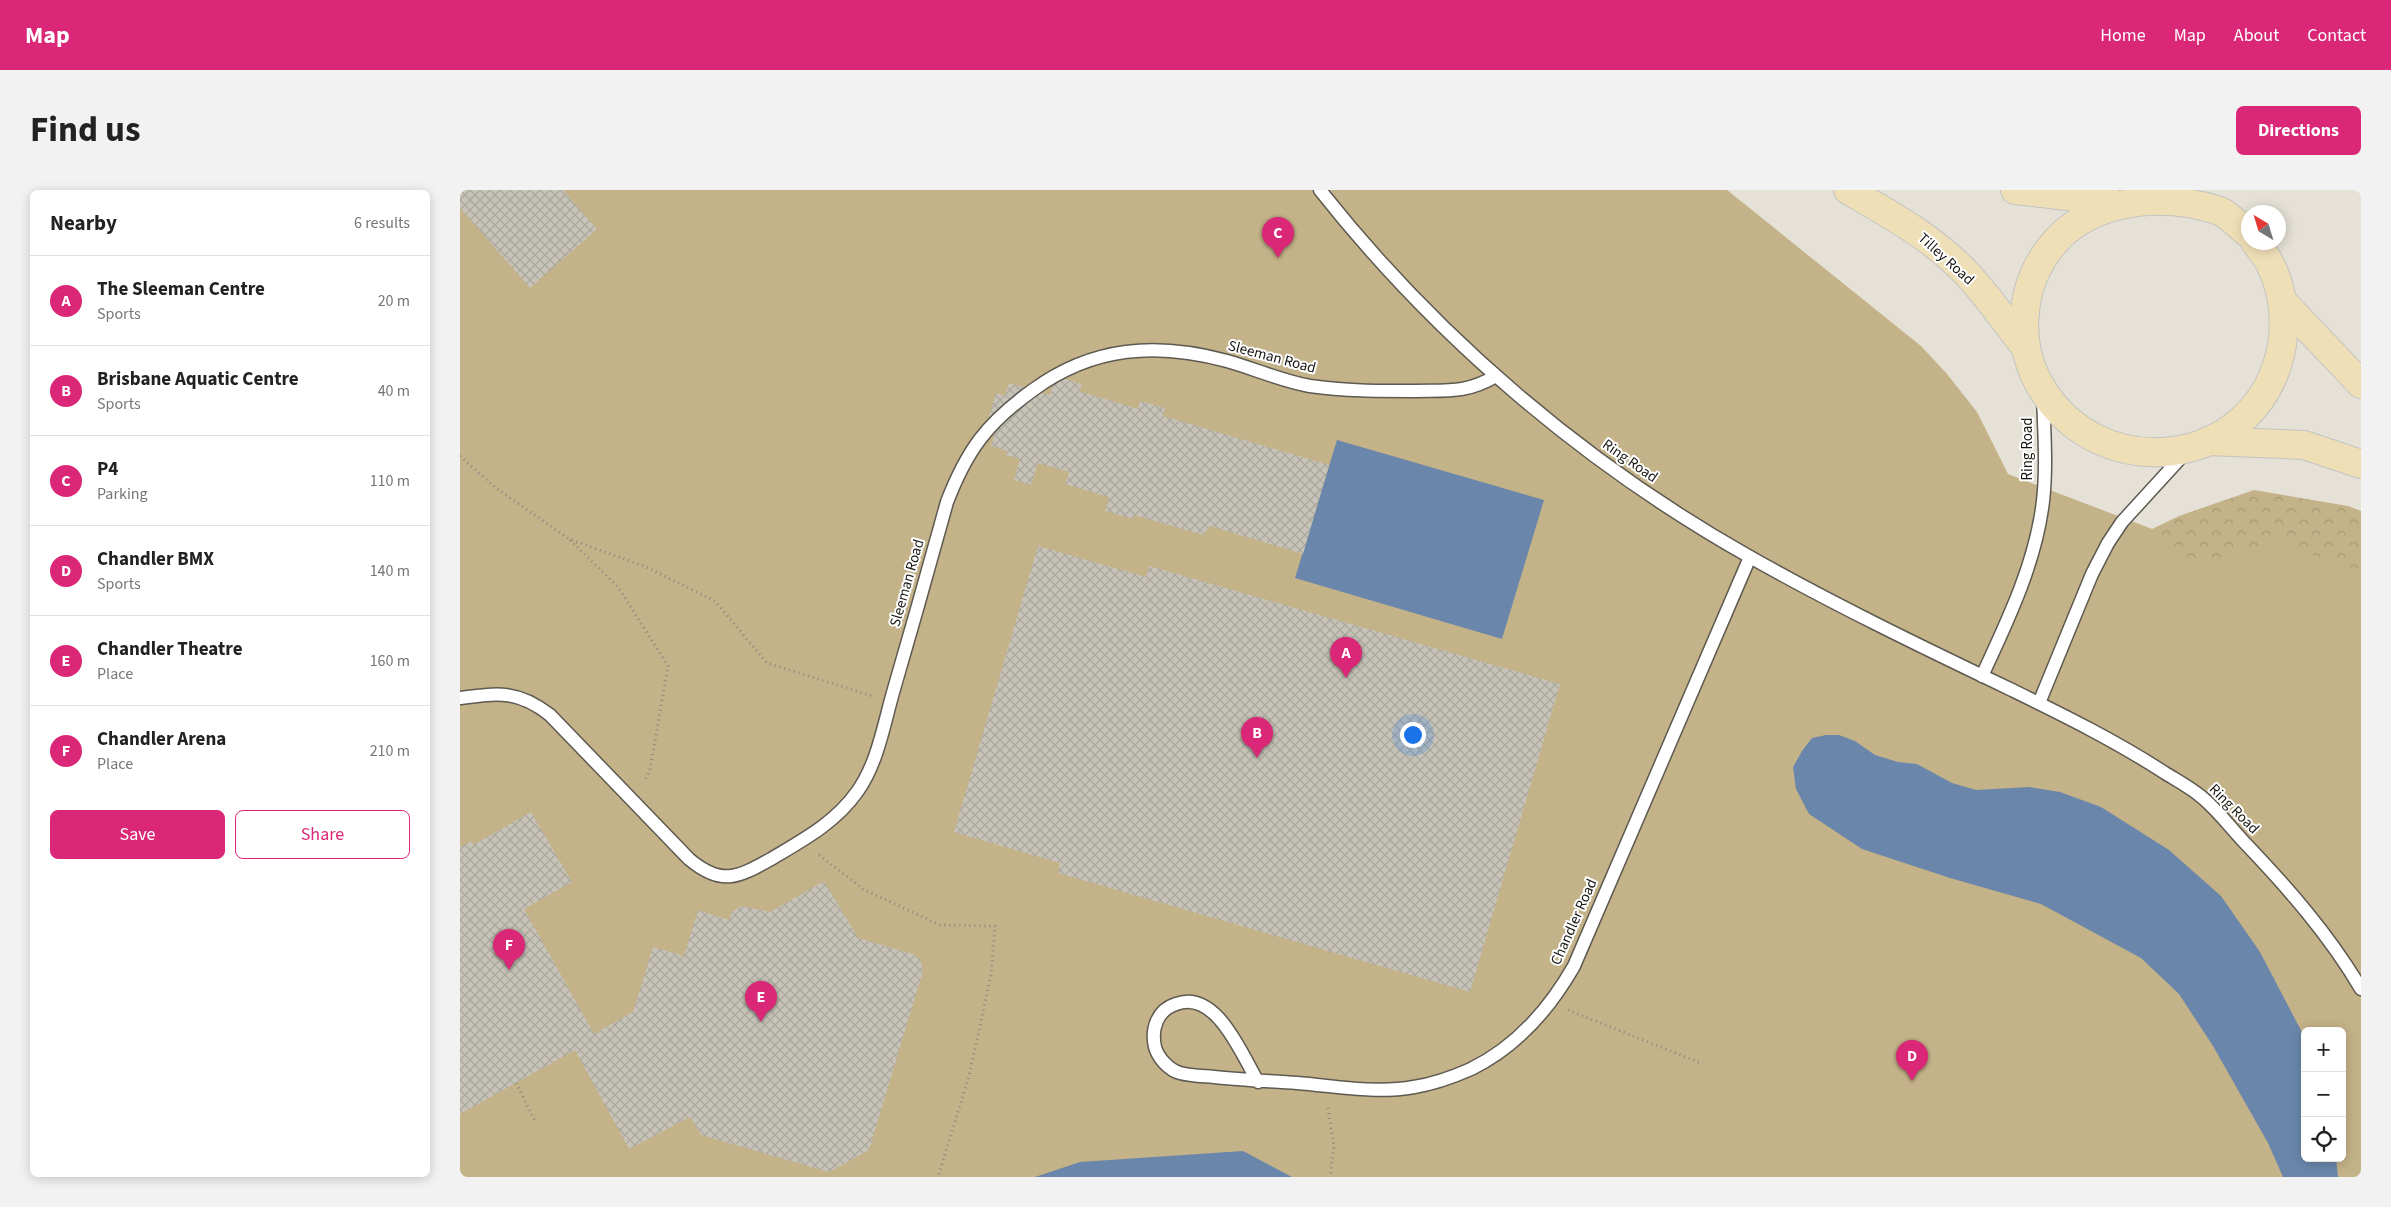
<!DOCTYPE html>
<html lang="en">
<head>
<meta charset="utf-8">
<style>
	:root { --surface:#fff; --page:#f2f2f2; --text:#222; --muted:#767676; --line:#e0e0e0; --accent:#db2777 }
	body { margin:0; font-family:"Source Sans 3",sans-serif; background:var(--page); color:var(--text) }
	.controls { position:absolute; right:15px; bottom:15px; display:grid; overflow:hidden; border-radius:8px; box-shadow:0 2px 12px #0003 }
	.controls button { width:45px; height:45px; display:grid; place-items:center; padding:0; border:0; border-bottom:1px solid var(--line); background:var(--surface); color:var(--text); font:25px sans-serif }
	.compass { position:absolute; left:1781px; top:15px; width:45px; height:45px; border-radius:50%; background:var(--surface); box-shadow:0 2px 12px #0003; rotate:322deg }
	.you { position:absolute; left:952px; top:544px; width:18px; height:18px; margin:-12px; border:4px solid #fff; border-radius:50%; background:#1a73e8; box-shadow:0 0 0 8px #1a73e833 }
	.badge { display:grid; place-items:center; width:32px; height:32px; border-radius:50%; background:var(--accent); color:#fff; font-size:16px; font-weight:700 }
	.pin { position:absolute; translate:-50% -41px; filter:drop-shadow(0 1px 2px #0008) }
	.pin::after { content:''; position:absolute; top:26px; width:18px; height:15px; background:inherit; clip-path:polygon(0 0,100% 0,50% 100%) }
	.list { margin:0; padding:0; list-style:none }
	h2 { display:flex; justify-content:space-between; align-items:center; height:65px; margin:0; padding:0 20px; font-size:21px }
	h2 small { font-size:16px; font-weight:400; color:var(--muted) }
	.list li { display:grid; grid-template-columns:32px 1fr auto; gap:15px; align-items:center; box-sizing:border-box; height:90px; padding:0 20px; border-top:1px solid var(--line) }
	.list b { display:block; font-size:19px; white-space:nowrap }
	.list p { margin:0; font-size:16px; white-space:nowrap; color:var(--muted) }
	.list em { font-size:16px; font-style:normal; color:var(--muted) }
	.actions { display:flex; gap:10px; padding:15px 20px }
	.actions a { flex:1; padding:11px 0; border:1px solid var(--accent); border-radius:8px; text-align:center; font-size:18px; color:var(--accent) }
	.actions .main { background:var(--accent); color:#fff }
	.icon { flex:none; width:28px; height:28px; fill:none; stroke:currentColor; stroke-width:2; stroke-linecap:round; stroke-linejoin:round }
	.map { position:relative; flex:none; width:1901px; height:987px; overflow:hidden; border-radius:8px }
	header { display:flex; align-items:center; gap:30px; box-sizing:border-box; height:70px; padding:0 25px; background:var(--accent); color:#fff }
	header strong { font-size:24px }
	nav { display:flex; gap:28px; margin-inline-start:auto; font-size:18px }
	.intro { display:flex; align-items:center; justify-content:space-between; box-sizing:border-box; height:120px; padding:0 30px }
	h1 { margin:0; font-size:35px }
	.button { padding:12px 22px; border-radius:8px; background:var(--accent); color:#fff; font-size:18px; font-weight:700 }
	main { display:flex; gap:30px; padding:0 30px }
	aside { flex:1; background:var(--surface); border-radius:8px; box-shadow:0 2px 12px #0003 }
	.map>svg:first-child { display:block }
</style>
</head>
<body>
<header>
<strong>Map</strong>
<nav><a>Home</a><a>Map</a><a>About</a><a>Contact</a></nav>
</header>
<div class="intro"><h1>Find us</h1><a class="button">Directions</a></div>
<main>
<aside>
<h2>Nearby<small>6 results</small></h2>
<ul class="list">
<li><span class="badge">A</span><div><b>The Sleeman Centre</b><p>Sports</p></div><em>20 m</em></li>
<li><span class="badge">B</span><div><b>Brisbane Aquatic Centre</b><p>Sports</p></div><em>40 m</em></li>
<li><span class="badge">C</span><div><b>P4</b><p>Parking</p></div><em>110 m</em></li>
<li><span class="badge">D</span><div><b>Chandler BMX</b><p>Sports</p></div><em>140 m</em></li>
<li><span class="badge">E</span><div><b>Chandler Theatre</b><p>Place</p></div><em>160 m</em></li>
<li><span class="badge">F</span><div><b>Chandler Arena</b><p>Place</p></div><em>210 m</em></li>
</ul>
<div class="actions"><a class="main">Save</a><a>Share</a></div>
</aside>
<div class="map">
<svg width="1901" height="987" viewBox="0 0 1901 987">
	<defs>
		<pattern id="forest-crowns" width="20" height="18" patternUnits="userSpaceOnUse" patternTransform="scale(1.25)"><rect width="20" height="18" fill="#c4b288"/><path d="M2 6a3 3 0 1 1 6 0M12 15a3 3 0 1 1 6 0" fill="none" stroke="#a89874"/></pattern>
		<pattern id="building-cross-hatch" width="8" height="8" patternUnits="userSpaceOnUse" patternTransform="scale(1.25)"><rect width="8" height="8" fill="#c7c3b8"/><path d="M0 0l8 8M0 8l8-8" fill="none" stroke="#aaa79d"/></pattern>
	</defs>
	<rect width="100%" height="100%" fill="#e5e1d6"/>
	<!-- forest -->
	<path fill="url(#forest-crowns)" d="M 1794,300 L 1888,316 L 1901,321 L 1901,713 L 1662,380 L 1692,339 L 1719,326 Z"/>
	<!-- park -->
	<path fill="#c4b288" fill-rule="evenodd" d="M 0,0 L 1267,0 L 1461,156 L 1487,184 L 1517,222 L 1548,284 L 1692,339 L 1730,378 L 1822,349 L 1901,389 L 1901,987 L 0,987 ZM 1845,841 L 1882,841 L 1882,968 L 1845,968 Z"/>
	<!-- water -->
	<g fill="#6a87ab">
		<path d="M 877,250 L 1084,310 L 1042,449 L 835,388 Z"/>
		<path d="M 1366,545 L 1379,545 L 1395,551 L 1415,565 L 1438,572 L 1457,574 L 1492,593 L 1516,600 L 1569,597 L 1600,602 L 1641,617 L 1709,660 L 1761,706 L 1800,762 L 1845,848 L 1845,968 L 1876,968 L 1878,987 L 1823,987 L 1808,953 L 1753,856 L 1719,804 L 1681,768 L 1581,714 L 1490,688 L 1402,659 L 1349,624 L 1336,599 L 1333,577 L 1342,561 L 1352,548 Z"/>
		<path d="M 783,961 L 832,987 L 575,987 L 620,972 Z"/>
	</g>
	<!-- building -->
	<g fill="url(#building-cross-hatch)">
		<path d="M 0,0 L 103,0 L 137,39 L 70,98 L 0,18 Z"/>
		<path d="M 595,186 L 622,194 L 619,201 L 678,219 L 680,211 L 705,218 L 703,226 L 869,275 L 843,364 L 750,336 L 743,345 L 674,325 L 673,329 L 645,321 L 649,307 L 605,294 L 609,282 L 578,273 L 571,295 L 554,290 L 560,269 L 546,265 L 547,261 L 531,256 L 537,236 L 527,233 L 536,203 L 545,206 L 549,193 L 590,205 Z"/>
		<path d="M 578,356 L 686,387 L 689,376 L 1100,494 L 1010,802 L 598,683 L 600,673 L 494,642 Z"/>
		<path d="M 71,622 L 112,692 L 64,719 L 134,844 L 173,822 L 193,757 L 224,766 L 238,720 L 269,730 L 272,722 L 281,716 L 310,722 L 364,691 L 398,748 L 452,764 L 460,769 L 463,781 L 409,960 L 369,982 L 241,945 L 230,927 L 169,959 L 115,860 L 0,924 L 0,657 L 11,651 L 13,655 Z"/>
	</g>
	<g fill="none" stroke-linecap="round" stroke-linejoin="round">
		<defs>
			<g id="lane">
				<path d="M 860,0 C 977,148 1125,274 1290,367 C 1375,415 1464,458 1552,500 C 1605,526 1656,551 1705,583 C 1718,591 1733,599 1744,609 C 1759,622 1771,638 1785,653 C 1828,698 1870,746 1901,799"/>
				<path d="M 1522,486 C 1548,430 1576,372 1583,311 C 1587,276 1584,240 1583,204"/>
				<path d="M 0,508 C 39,503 58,500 90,525 L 229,669 C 261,696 277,688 311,669 C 343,650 375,633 397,602 C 418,573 424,533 434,499 C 452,437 470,374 487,312 C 507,260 527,233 573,200 C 633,156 697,152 767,171 C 795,179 822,191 850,196 C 885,201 918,201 952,201 C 987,200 1005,204 1036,186"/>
				<path d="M 1579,513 L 1632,384 L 1648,353 L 1662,332 L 1726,262"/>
				<path d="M 798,892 C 781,863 756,799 716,814 C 697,820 691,839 695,857 C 698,868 709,880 720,883 C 731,886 743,886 754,887 C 782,890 809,891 837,893 C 876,896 915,904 954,897 C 973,894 993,887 1011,879 C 1056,857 1090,818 1114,776 L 1290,367"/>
			</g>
			<g id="primary">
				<path d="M 1388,0 C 1431,25 1475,49 1509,86 C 1530,109 1547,134 1566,158"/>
				<path d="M 1555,0 L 1649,11"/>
				<path d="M 1788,43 C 1779,36 1770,26 1760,21 C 1695,0 1615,10 1580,73 C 1561,106 1559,152 1575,186 C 1631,301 1800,282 1822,155 C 1826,129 1823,100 1811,76 C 1808,68 1801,60 1795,52"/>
				<path d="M 1823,112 L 1901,194"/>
				<path d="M 1748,251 L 1844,255 L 1901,274"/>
			</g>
		</defs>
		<!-- lane casing -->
		<use href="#lane" stroke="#5e5a51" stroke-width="15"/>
		<!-- primary casing -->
		<use href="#primary" stroke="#c3c3c2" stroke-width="30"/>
		<!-- path -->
		<g stroke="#8c8981" stroke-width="3" stroke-dasharray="1 4" stroke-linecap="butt">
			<path d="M 0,266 L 36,298 L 109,349 L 184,376 L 255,411 L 307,473 L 412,506"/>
			<path d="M 110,350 L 158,397 L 208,476 L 190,580 L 184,592"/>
			<path d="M 359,665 L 403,699 L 480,735 L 535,736 L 531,785 L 509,886 L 478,987"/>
			<path d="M 1108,820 L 1243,874"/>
			<path d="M 56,893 L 76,933"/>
			<path d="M 868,918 L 874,957 L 870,987"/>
		</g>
		<!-- lane -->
		<use href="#lane" stroke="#fff" stroke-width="12"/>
		<!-- primary -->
		<use href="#primary" stroke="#efdfb7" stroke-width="28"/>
	</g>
	<g text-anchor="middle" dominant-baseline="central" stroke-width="4" stroke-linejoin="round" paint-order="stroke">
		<!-- street labels -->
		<g font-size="15" fill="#191713" stroke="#fff">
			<text transform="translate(1486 69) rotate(42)">Tilley Road</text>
			<text transform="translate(812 167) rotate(15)">Sleeman Road</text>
			<text transform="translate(1567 259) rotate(-90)">Ring Road</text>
			<text transform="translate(1170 271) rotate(35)">Ring Road</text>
			<text transform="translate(447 393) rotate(-74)">Sleeman Road</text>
			<text transform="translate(1774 619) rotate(45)">Ring Road</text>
			<text transform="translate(1114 732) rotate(-66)">Chandler Road</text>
		</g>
	</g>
</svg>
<div class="controls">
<button>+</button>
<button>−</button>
<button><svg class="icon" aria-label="locate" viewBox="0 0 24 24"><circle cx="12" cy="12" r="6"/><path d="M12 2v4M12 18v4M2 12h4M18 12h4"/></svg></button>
</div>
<svg class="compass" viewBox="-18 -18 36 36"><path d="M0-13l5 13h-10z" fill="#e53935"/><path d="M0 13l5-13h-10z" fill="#767676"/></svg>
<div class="you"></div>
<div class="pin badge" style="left:886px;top:488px">A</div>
<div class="pin badge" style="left:797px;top:568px">B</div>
<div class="pin badge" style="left:818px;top:68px">C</div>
<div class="pin badge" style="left:1452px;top:891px">D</div>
<div class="pin badge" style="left:301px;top:832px">E</div>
<div class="pin badge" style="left:49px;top:780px">F</div>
</div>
</main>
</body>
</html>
